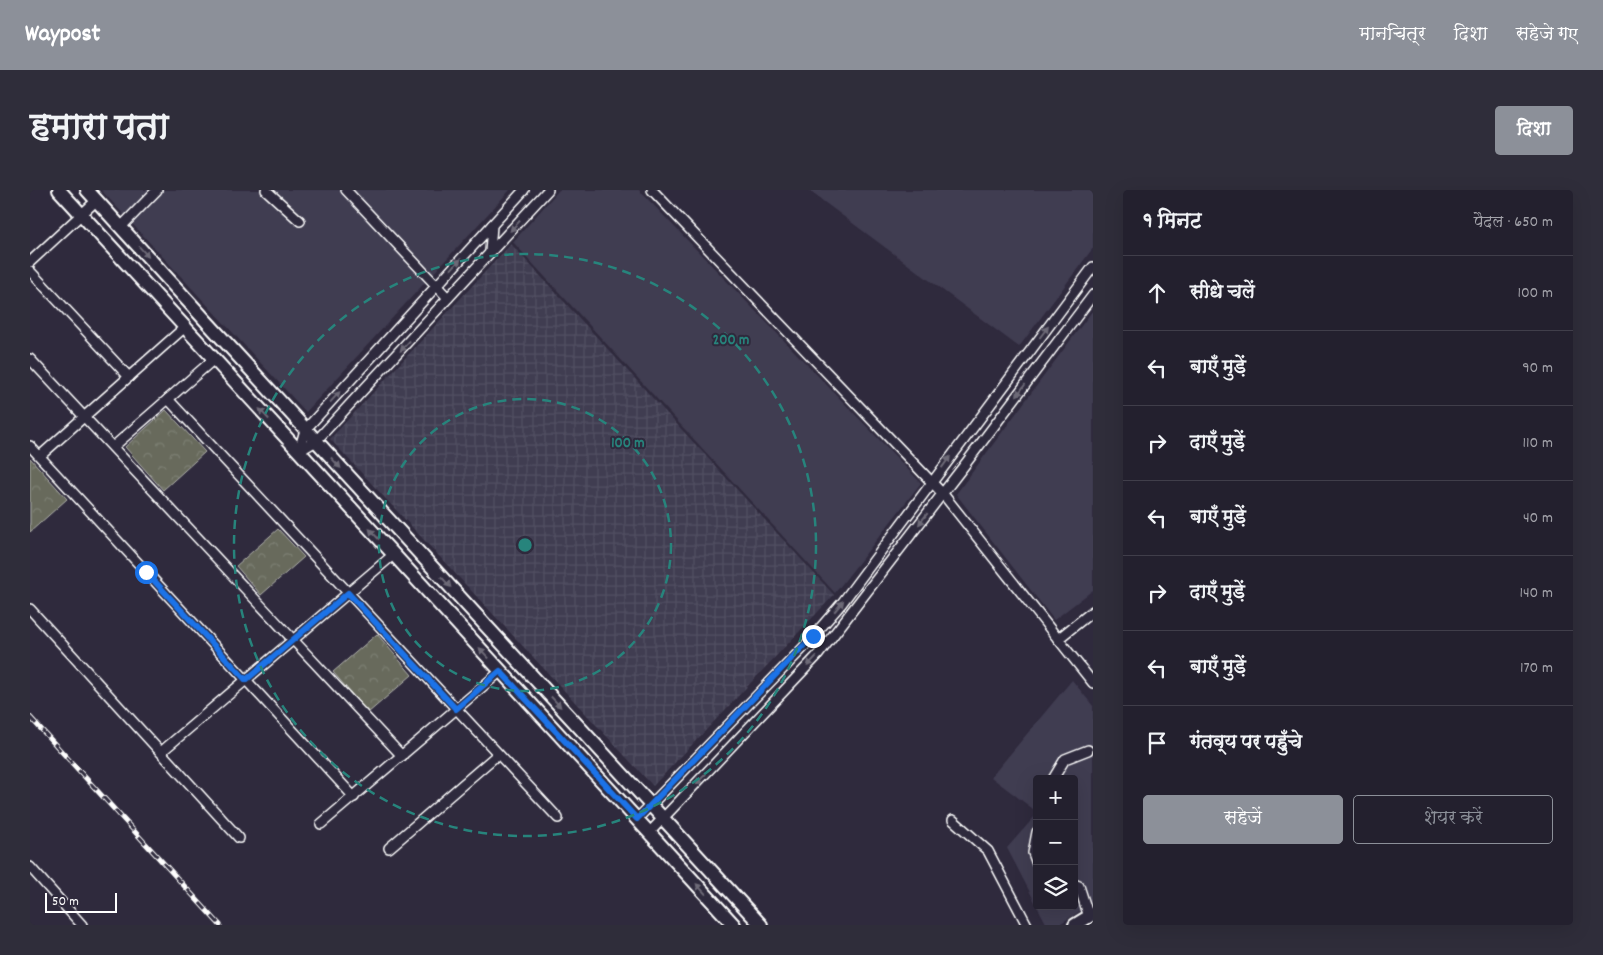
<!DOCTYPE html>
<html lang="hi">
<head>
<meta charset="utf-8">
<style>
	:root { --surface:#23202e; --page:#2f2d3a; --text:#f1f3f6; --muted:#a3a3aa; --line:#403e4a; --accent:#8c9099 }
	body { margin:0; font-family:Dekko,"Playpen Sans Deva",sans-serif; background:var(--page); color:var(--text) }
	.controls { position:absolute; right:15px; bottom:15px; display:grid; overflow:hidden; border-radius:5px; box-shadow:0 5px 20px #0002 }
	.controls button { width:45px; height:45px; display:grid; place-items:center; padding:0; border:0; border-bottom:1px solid var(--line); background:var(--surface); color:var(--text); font:25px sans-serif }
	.scale { position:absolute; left:15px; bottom:12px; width:72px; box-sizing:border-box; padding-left:5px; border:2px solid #fff; border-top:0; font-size:14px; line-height:18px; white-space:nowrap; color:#fff; -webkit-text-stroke:4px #2f2a3d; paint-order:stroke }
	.stop { position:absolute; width:15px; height:15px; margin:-11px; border:4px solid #1a73e8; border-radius:50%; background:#fff }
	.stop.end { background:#1a73e8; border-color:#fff; box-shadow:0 1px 5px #0008 }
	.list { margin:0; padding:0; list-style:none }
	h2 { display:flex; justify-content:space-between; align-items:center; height:65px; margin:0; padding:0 20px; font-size:21px }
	h2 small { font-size:16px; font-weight:400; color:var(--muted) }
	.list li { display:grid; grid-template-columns:32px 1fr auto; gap:15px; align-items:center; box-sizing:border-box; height:75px; padding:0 20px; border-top:1px solid var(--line) }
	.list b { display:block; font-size:19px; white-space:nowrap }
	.list em { font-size:16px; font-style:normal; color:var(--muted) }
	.actions { display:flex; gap:10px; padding:15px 20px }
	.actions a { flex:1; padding:11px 0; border:1px solid var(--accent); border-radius:5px; text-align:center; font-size:18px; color:var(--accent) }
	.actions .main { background:var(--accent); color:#fff }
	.icon { flex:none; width:28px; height:28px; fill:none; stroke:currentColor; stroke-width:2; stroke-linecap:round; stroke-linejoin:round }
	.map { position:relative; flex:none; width:1063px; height:735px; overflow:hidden; border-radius:5px }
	header { display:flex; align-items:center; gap:30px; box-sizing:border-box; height:70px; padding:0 25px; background:var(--accent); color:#fff }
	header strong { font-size:24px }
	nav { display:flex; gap:28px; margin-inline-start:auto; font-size:18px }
	.intro { display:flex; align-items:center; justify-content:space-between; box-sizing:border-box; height:120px; padding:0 30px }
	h1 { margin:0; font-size:35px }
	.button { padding:12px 22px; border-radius:5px; background:var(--accent); color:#fff; font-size:18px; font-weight:700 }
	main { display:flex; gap:30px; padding:0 30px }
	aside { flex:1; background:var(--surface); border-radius:5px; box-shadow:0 5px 20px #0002 }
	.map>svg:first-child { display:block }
</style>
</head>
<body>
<header>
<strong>Waypost</strong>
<nav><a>मानचित्र</a><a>दिशा</a><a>सहेजे गए</a></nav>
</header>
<div class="intro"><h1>हमारा पता</h1><a class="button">दिशा</a></div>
<main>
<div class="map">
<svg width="1063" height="735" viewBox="0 0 1063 735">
	<defs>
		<pattern id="industrial-grid" width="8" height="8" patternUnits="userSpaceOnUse" patternTransform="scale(1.25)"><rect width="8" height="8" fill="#403c51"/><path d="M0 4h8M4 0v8" fill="none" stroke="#535062"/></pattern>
		<pattern id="park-crowns" width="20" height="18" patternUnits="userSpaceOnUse" patternTransform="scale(1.25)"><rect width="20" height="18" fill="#676a5c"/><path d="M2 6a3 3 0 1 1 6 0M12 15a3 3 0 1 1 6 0" fill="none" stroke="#7e8074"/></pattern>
	</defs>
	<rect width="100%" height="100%" fill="#2f2a3d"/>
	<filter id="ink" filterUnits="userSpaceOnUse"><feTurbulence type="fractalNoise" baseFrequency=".02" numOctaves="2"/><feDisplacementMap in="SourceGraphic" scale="10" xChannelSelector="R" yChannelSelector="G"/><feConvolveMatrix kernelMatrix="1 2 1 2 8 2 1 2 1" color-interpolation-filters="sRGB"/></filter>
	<g filter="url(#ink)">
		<!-- built -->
		<g fill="#403c51">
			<path d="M 71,0 L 480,0 L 276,222 Z"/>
			<path d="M 529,0 L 609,0 L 891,293 L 805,403 L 483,52 Z"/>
			<path d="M 778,0 L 1063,0 L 1063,58 L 989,157 Z"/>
			<path d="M 1063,120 L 1063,400 L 1024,430 L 926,304 Z"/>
			<path d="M 1042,490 L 1063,516 L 1063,713 L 1028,735 L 1017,735 L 1007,716 L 1044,716 L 1044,589 L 1007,589 L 1007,622 L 961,587 Z"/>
			<path d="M 1007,624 L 1007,716 L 977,658 Z"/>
		</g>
		<!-- industrial -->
		<path fill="url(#industrial-grid)" d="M 481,54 L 804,405 L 623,596 L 300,249 Z"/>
		<!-- park -->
		<g fill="url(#park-crowns)" stroke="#b3b4ae">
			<path d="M 136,220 L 175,262 L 133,300 L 95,257 Z"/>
			<path d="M 0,268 L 37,309 L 0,342 Z"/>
			<path d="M 248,339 L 274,367 L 231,405 L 206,376 Z"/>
			<path d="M 347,444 L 382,485 L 338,523 L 303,482 Z"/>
		</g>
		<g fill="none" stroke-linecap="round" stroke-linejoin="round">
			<defs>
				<g id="street">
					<path d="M 236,0 L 270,31"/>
					<path d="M 316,0 L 418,108"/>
					<path d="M 622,0 L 913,304 L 1063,493"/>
					<path d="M 91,37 L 127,0"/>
					<path d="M 460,62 L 462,35"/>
					<path d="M 0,72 L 67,10"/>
					<path d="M 0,81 L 99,187"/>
					<path d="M 0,169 L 372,566"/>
					<path d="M 138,209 L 528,628"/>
					<path d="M 0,256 L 324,607"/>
					<path d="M 83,257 L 184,169"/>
					<path d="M 269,261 L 286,251 L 518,0"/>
					<path d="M 269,261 L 275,240 L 494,0"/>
					<path d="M 10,266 L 155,137"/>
					<path d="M 0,419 L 209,648"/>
					<path d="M 1028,449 L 1063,421"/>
					<path d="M 131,562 L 363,365"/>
					<path d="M 1023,589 L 1035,569 L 1058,560"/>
					<path d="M 607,629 L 773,458 L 812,413 L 1063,77"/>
					<path d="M 923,630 L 958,661 L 997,735"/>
					<path d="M 291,634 L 471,481"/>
					<path d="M 1007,642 L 1003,663 L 1007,674"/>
					<path d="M 619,643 L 788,465 L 933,277 L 1063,105"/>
					<path d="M 359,658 L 468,564"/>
					<path d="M 0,677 L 52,735"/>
					<path d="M 1044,694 L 1049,696 L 1059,727"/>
				</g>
				<g id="secondary">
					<path d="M 29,0 L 704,735"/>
					<path d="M 57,0 L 177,132 L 731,735"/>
					<path d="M 1045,735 L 1063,724"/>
				</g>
			</defs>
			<!-- street casing -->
			<use href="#street" stroke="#fff" stroke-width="12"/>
			<!-- secondary casing -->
			<use href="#secondary" stroke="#fff" stroke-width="16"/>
			<!-- street -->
			<use href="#street" stroke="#2f2a3d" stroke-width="9"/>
			<!-- secondary -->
			<use href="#secondary" stroke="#2f2a3d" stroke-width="12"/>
			<defs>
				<path id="rail" d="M 0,527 L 190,735"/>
			</defs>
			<!-- rail casing -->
			<use href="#rail" stroke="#fff" stroke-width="5"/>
			<!-- rail -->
			<use href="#rail" stroke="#2f2a3d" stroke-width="3" stroke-dasharray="9" stroke-linecap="butt"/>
		</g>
		<!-- one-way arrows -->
		<defs><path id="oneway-solid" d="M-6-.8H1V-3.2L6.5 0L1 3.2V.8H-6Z" transform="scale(1.25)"/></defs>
		<g fill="#6d6a77">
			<use href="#oneway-solid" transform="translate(485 36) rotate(133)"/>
			<use href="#oneway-solid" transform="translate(114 62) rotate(48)"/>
			<use href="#oneway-solid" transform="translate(426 74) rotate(-48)"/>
			<use href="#oneway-solid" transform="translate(1014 142) rotate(-53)"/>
			<use href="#oneway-solid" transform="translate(375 156) rotate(133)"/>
			<use href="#oneway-solid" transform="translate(991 200) rotate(127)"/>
			<use href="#oneway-solid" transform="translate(305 207) rotate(-48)"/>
			<use href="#oneway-solid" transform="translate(234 224) rotate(-133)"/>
			<use href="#oneway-solid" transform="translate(916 272) rotate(-54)"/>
			<use href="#oneway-solid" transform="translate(306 273) rotate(47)"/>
			<use href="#oneway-solid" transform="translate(893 329) rotate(128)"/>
			<use href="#oneway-solid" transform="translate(344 344) rotate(-133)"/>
			<use href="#oneway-solid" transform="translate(416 392) rotate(47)"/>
			<use href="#oneway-solid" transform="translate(809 416) rotate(-50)"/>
			<use href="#oneway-solid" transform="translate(454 463) rotate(-133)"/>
			<use href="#oneway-solid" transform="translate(782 471) rotate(133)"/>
			<use href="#oneway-solid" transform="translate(526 512) rotate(47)"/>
			<use href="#oneway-solid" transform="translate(671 589) rotate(133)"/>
			<use href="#oneway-solid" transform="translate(671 699) rotate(-133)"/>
		</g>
	</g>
	<g fill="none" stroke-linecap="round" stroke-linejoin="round" filter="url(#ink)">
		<!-- route -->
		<path stroke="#1a73e8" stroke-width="6" d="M 116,382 L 216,490 L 318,403 L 426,519 L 470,481 L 607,629 L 783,446"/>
	</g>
	<!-- distance rings -->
	<g fill="none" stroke="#27847c" stroke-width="2.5" stroke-dasharray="9 6">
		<circle cx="495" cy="355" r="146"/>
		<circle cx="495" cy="355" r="291"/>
	</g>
	<circle cx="495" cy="355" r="8" fill="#27847c" stroke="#2f2a3d" stroke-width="2.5"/>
	<g font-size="15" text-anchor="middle" font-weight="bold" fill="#27847c" stroke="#2f2a3d" stroke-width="4" stroke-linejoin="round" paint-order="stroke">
		<text x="701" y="154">200 m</text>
		<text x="598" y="257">100 m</text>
	</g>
</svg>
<div class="controls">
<button>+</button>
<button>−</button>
<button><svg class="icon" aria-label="layers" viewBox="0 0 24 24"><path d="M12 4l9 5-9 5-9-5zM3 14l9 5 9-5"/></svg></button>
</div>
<div class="scale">50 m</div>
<div class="stop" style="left:116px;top:382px"></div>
<div class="stop end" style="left:783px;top:446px"></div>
</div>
<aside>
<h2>9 मिनट<small>पैदल · 650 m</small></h2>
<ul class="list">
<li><svg class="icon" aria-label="ahead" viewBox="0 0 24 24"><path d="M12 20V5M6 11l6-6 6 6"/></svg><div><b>सीधे चलें</b></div><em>100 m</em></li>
<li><svg class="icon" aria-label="left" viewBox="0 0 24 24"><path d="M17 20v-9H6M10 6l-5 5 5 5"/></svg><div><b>बाएँ मुड़ें</b></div><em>90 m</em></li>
<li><svg class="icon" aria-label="right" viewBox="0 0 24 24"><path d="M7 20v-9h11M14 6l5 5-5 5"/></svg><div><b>दाएँ मुड़ें</b></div><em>110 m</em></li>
<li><svg class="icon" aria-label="left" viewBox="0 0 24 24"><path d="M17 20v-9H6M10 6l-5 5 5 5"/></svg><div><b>बाएँ मुड़ें</b></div><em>40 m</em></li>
<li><svg class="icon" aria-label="right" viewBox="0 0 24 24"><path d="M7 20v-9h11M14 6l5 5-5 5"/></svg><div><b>दाएँ मुड़ें</b></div><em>140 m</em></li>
<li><svg class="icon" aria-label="left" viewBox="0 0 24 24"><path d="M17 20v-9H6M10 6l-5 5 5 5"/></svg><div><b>बाएँ मुड़ें</b></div><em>170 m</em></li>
<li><svg class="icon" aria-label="arrive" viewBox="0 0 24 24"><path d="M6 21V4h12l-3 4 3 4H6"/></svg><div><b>गंतव्य पर पहुँचे</b></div></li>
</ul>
<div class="actions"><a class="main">सहेजें</a><a>शेयर करें</a></div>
</aside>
</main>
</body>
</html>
